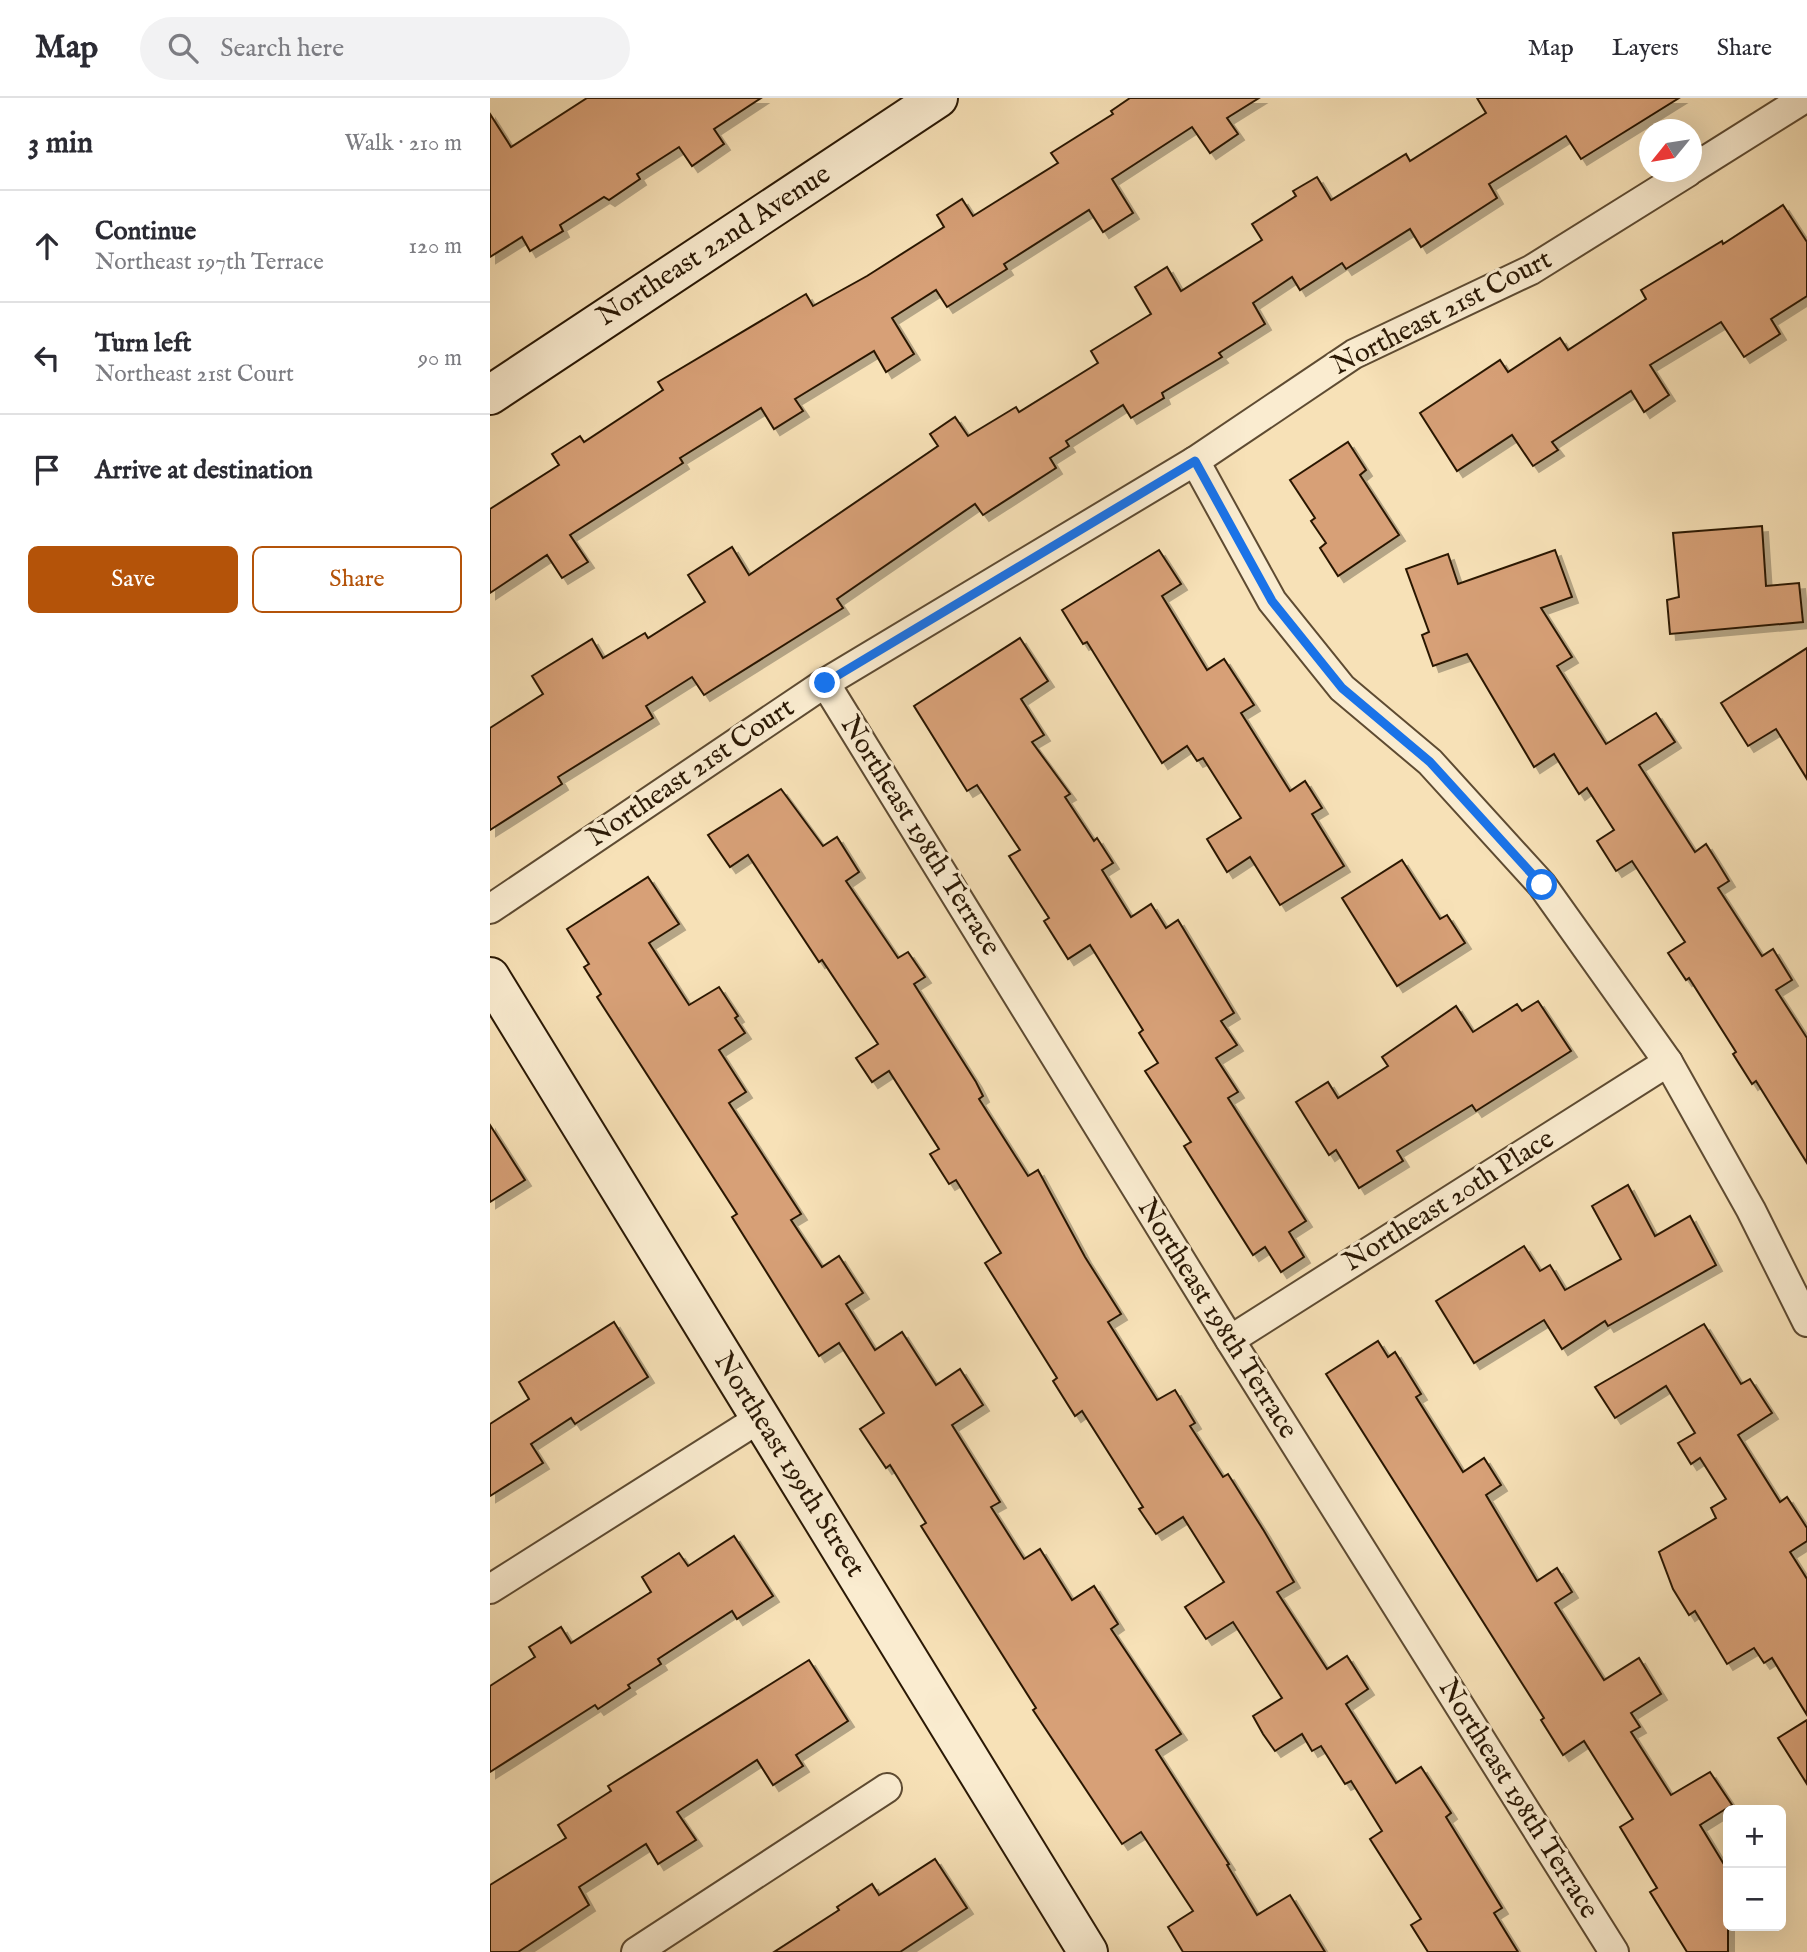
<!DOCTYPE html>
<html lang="en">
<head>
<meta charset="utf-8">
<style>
	:root { --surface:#fff; --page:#f2f2f3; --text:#2b2b33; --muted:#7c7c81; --line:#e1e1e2; --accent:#b45309 }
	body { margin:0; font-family:"IM FELL English",serif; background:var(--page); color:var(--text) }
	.controls { position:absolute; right:21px; bottom:21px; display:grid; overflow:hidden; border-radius:10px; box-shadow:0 7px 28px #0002 }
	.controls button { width:63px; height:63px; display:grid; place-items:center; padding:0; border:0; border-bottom:2px solid var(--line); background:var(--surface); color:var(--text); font:35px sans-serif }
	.compass { position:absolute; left:1149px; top:21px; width:63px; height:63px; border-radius:50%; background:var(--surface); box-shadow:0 7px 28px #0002; rotate:240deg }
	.stop { position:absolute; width:21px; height:21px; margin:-16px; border:5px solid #1a73e8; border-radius:50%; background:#fff }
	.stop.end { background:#1a73e8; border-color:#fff; box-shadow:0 2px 7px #0008 }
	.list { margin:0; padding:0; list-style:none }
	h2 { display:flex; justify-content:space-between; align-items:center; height:91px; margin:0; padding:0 28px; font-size:30px }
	h2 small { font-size:23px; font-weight:400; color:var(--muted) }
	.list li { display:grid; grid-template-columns:46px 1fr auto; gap:21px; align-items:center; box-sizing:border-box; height:112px; padding:0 28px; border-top:2px solid var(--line) }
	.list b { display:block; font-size:26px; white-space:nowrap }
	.list p { margin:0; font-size:23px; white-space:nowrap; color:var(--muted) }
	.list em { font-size:23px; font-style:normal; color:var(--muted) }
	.actions { display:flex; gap:14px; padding:21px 28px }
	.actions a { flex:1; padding:16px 0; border:2px solid var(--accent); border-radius:10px; text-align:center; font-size:24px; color:var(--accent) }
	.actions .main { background:var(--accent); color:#fff }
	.icon { flex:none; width:38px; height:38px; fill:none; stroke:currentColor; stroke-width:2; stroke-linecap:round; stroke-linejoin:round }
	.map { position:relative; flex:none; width:1317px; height:1854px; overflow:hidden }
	header { display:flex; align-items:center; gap:42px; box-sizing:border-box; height:98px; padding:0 35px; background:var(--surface); border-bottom:2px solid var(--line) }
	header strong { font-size:33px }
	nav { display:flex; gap:38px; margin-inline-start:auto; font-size:24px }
	.search { width:490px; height:63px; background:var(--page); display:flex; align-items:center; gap:18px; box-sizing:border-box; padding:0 24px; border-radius:38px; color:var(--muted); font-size:26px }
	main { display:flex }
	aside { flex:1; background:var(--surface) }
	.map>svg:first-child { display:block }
</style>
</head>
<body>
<header>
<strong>Map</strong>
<div class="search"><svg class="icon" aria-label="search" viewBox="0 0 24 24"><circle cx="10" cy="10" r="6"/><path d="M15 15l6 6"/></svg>Search here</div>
<nav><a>Map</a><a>Layers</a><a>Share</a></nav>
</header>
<main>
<aside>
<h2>3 min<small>Walk · 210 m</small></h2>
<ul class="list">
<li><svg class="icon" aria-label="ahead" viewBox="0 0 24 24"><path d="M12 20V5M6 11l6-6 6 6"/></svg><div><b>Continue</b><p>Northeast 197th Terrace</p></div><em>120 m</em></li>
<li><svg class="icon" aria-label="left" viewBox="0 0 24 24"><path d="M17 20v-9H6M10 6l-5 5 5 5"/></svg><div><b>Turn left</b><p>Northeast 21st Court</p></div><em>90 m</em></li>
<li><svg class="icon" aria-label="arrive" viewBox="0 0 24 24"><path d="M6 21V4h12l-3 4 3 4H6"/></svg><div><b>Arrive at destination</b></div></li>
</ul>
<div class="actions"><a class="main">Save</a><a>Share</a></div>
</aside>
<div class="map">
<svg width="1317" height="1854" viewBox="0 0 1317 1854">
	<defs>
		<filter id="shadow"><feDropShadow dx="6" dy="6" stdDeviation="0" flood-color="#0004"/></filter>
	</defs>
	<rect width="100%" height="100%" fill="#f7e1b7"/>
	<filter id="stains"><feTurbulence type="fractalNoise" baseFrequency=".00286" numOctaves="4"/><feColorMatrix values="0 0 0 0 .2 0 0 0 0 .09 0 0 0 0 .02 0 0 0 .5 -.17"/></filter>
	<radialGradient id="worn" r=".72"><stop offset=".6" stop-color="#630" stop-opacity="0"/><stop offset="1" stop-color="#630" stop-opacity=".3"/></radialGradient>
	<!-- building -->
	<g fill="#d7a077" stroke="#2b1905" stroke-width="2" filter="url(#shadow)">
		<path d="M 97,0 L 271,0 L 224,31 L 234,46 L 202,68 L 189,49 L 147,76 L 150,81 L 119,102 L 114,99 L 70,127 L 73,133 L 40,153 L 32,139 L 0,159 L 0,16 L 21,49 Z"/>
		<path d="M 640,0 L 769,0 L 737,20 L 748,36 L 720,55 L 702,29 L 622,81 L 643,115 L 613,134 L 599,112 L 514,166 L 517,171 L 457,209 L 446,192 L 402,220 L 424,256 L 396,274 L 384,253 L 305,301 L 313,313 L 284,331 L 271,310 L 190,360 L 193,365 L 80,437 L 98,464 L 72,480 L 57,457 L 0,495 L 0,411 L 69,367 L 62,356 L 90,338 L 94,344 L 173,292 L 168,284 L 316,196 L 323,208 L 377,178 L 454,129 L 447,117 L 472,101 L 483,118 L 568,65 L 561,55 L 623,16 L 621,13 Z"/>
		<path d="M 987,0 L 1189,0 L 1091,61 L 1076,38 L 999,86 L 1007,100 L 931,149 L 920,131 L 856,171 L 852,165 L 810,192 L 802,179 L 763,205 L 775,226 L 729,255 L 732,259 L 672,295 L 674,300 L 641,320 L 633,307 L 576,343 L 579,348 L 560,360 L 566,370 L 493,417 L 485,406 L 347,501 L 353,510 L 214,597 L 202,579 L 156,608 L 163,620 L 68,679 L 72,686 L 0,732 L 0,630 L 53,596 L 42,578 L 102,541 L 113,560 L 155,535 L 158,540 L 215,504 L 198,477 L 242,449 L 259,477 L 448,348 L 440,336 L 465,319 L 478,338 L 526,309 L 529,314 L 608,265 L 601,253 L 661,216 L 645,189 L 677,169 L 691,193 L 772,142 L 762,126 L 806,98 L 803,93 L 827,79 L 841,102 L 916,56 L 920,63 L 996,15 Z"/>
		<path d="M 1293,107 L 1317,144 L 1317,198 L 1281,221 L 1290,236 L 1254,259 L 1231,224 L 1160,267 L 1179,297 L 1154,314 L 1141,293 L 1062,344 L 1068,352 L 1043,368 L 1022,337 L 967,373 L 930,315 L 1010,262 L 1018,274 L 1070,240 L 1078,252 L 1156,201 L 1151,192 L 1232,143 L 1233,146 Z"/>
		<path d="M 858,344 L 876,372 L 870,377 L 909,437 L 848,478 L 830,450 L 836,445 L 821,423 L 825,420 L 800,382 Z"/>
		<path d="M 1272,428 L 1276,488 L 1309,485 L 1313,524 L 1180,536 L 1177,502 L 1189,499 L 1183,435 Z"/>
		<path d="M 669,452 L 691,486 L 672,498 L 717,572 L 734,561 L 764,607 L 751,615 L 800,693 L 815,683 L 832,710 L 822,716 L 854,768 L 790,807 L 760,759 L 737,774 L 717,741 L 751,720 L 713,660 L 707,663 L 697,648 L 672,665 L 597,544 L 593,546 L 572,512 Z"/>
		<path d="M 1065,452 L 1082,499 L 1051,510 L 1082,559 L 1067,568 L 1116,646 L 1166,615 L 1185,644 L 1149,667 L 1205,754 L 1216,746 L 1228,765 L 1239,783 L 1228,790 L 1272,858 L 1283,851 L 1302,882 L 1286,892 L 1317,940 L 1317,1065 L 1266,983 L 1262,986 L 1243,956 L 1246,954 L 1199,880 L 1196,882 L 1178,855 L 1195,844 L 1142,763 L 1126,773 L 1107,743 L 1124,732 L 1097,690 L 1089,696 L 1064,656 L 1044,669 L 977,556 L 943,568 L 932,537 L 939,534 L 916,471 L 958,456 L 968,486 Z"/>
		<path d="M 530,540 L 558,583 L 531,601 L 554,637 L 542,644 L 580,696 L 575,699 L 604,743 L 607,740 L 623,765 L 612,772 L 641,819 L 661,806 L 676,830 L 688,822 L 744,915 L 731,923 L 747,947 L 726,960 L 748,994 L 738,1000 L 816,1123 L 799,1134 L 814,1159 L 791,1174 L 775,1149 L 763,1157 L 694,1048 L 701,1044 L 655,973 L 668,965 L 649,935 L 653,932 L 600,847 L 578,861 L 554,823 L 559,820 L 519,758 L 530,752 L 487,687 L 477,693 L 424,608 Z"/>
		<path d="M 1317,550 L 1317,681 L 1286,631 L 1258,648 L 1231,605 Z"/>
		<path d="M 291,691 L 333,748 L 347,739 L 369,774 L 356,783 L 408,860 L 418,854 L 435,879 L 424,886 L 486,984 L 493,998 L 489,1001 L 538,1078 L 548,1072 L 595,1159 L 631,1216 L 618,1224 L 667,1302 L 685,1292 L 705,1325 L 700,1328 L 733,1379 L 738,1376 L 774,1433 L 804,1484 L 787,1494 L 837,1571 L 857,1558 L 878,1591 L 856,1606 L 906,1685 L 931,1669 L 961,1715 L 956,1719 L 1012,1810 L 1004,1815 L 1028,1854 L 938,1854 L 921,1827 L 931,1821 L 880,1741 L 892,1733 L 861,1683 L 855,1686 L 831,1648 L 822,1653 L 812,1636 L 785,1653 L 773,1636 L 763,1618 L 792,1600 L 743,1524 L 716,1541 L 695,1509 L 734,1484 L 693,1419 L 666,1436 L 649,1411 L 653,1409 L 592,1313 L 585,1318 L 563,1283 L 567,1280 L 495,1165 L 511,1155 L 466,1082 L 459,1086 L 440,1056 L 449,1051 L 399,973 L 382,984 L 366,960 L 388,946 L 332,862 L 329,864 L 258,757 L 240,769 L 218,737 Z"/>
		<path d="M 912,762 L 950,821 L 957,817 L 975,845 L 907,888 L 852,800 Z"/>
		<path d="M 158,779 L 189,826 L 159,845 L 199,907 L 229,889 L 248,918 L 245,920 L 255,935 L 229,952 L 256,994 L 239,1005 L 311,1116 L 301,1122 L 332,1169 L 349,1158 L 373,1195 L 356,1206 L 385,1252 L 412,1234 L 446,1287 L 470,1271 L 493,1307 L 462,1327 L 510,1404 L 501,1409 L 534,1461 L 550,1451 L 582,1502 L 604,1488 L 628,1526 L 621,1531 L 691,1636 L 666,1652 L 739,1766 L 737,1767 L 767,1817 L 800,1797 L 835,1854 L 693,1854 L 678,1829 L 703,1813 L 651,1734 L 632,1746 L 543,1612 L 546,1610 L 431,1428 L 436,1425 L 400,1367 L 396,1370 L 370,1331 L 394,1315 L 349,1245 L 329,1258 L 242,1119 L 247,1116 L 107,899 L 111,896 L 94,869 L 99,866 L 77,831 Z"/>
		<path d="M 1048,903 L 1081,953 L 986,1013 L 982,1007 L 907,1053 L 913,1063 L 869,1090 L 846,1052 L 839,1057 L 806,1004 L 838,984 L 848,1000 L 898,968 L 892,959 L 966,908 L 983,934 L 1027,906 L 1032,913 Z"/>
		<path d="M 0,1027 L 35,1082 L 0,1104 Z"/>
		<path d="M 1138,1087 L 1165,1138 L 1200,1118 L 1226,1167 L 1118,1228 L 1115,1223 L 1072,1251 L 1054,1222 L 984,1265 L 946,1203 L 1034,1148 L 1050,1173 L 1060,1167 L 1075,1192 L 1131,1161 L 1102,1108 Z"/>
		<path d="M 124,1224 L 158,1279 L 85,1326 L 81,1320 L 41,1346 L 53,1365 L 0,1398 L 0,1326 L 39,1301 L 29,1284 Z"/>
		<path d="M 1214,1226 L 1251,1286 L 1260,1281 L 1282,1315 L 1248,1337 L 1290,1404 L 1297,1399 L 1317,1430 L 1317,1443 L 1300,1454 L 1317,1481 L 1317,1617 L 1282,1560 L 1274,1565 L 1264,1550 L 1237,1566 L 1205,1513 L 1199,1517 L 1183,1491 L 1169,1454 L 1226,1420 L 1221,1410 L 1236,1401 L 1210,1360 L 1201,1366 L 1188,1345 L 1205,1335 L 1176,1288 L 1125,1320 L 1105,1289 Z"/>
		<path d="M 888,1243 L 898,1259 L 905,1254 L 931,1296 L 926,1299 L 973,1374 L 994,1360 L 1011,1387 L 996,1397 L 1047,1483 L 1067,1470 L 1082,1494 L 1065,1505 L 1114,1582 L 1149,1560 L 1171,1596 L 1141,1615 L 1150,1629 L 1141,1634 L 1181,1697 L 1220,1674 L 1242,1707 L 1210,1727 L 1238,1773 L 1238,1854 L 1197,1854 L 1160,1794 L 1167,1790 L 1130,1729 L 1143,1721 L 1094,1643 L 1073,1657 L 1051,1622 L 1054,1620 L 836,1276 Z"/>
		<path d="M 244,1438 L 283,1498 L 247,1521 L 242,1513 L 168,1561 L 171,1566 L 138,1587 L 140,1590 L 108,1611 L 105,1607 L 0,1674 L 0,1588 L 45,1559 L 39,1549 L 71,1529 L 81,1545 L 161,1494 L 152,1479 L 189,1455 L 198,1468 Z"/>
		<path d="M 319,1562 L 358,1623 L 306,1657 L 313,1668 L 283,1687 L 267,1662 L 187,1714 L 206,1742 L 168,1766 L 156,1746 L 89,1789 L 99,1807 L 28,1854 L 0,1854 L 0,1787 L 76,1740 L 68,1727 L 121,1693 L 118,1688 Z"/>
		<path d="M 1317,1622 L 1317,1686 L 1288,1640 Z"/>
		<path d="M 445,1761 L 477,1810 L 410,1854 L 284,1854 L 349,1812 L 347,1809 L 382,1786 L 389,1797 Z"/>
	</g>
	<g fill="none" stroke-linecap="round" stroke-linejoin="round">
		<defs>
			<g id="street">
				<path d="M 1202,71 L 1315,0"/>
				<path d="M 705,363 L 782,503 L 852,590 L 940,664 L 1052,787 L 1178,964 L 1261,1112 L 1317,1224"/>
				<path d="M 335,585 L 740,1242 L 1124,1854"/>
				<path d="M 0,811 L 335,585 L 705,363 L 864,256 L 1041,172 L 1198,74"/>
				<path d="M 740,1242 L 1178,964"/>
				<path d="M 0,1491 L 270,1320"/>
				<path d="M 146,1854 L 397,1690"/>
			</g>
			<g id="secondary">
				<path d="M 0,297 L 448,0"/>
				<path d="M 0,879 L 598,1854"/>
			</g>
		</defs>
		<!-- street casing -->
		<use href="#street" stroke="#5e4b32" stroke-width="32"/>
		<!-- secondary casing -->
		<use href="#secondary" stroke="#2b1905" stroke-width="42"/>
		<!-- street -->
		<use href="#street" stroke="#faecd0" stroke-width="28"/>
		<!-- secondary -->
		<use href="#secondary" stroke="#faecd0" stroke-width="38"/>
	</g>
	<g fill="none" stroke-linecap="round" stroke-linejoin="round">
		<!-- route -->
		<path stroke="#1a73e8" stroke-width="9" d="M 335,585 L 705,363 L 782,503 L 852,590 L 940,664 L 1052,787"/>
	</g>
	<g text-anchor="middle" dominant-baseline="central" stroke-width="6" stroke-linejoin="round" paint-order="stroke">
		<!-- street labels -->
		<g font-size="28" fill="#2b1905" stroke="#faecd0">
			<text transform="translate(224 148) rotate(-33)">Northeast 22nd Avenue</text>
			<text transform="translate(952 215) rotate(-27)">Northeast 21st Court</text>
			<text transform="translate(201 675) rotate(-34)">Northeast 21st Court</text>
			<text transform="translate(430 738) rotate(58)">Northeast 198th Terrace</text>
			<text transform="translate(959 1103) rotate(-32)">Northeast 20th Place</text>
			<text transform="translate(727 1221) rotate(58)">Northeast 198th Terrace</text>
			<text transform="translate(299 1367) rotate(58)">Northeast 199th Street</text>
			<text transform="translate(1028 1701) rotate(58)">Northeast 198th Terrace</text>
		</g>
	</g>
	<rect width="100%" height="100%" filter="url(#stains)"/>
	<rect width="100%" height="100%" fill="url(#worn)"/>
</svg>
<div class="controls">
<button>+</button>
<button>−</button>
</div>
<svg class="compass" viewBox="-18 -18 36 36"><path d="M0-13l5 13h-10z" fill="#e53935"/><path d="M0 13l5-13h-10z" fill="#7c7c81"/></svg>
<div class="stop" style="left:1052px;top:787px"></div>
<div class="stop end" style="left:335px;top:585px"></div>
</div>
</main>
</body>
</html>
